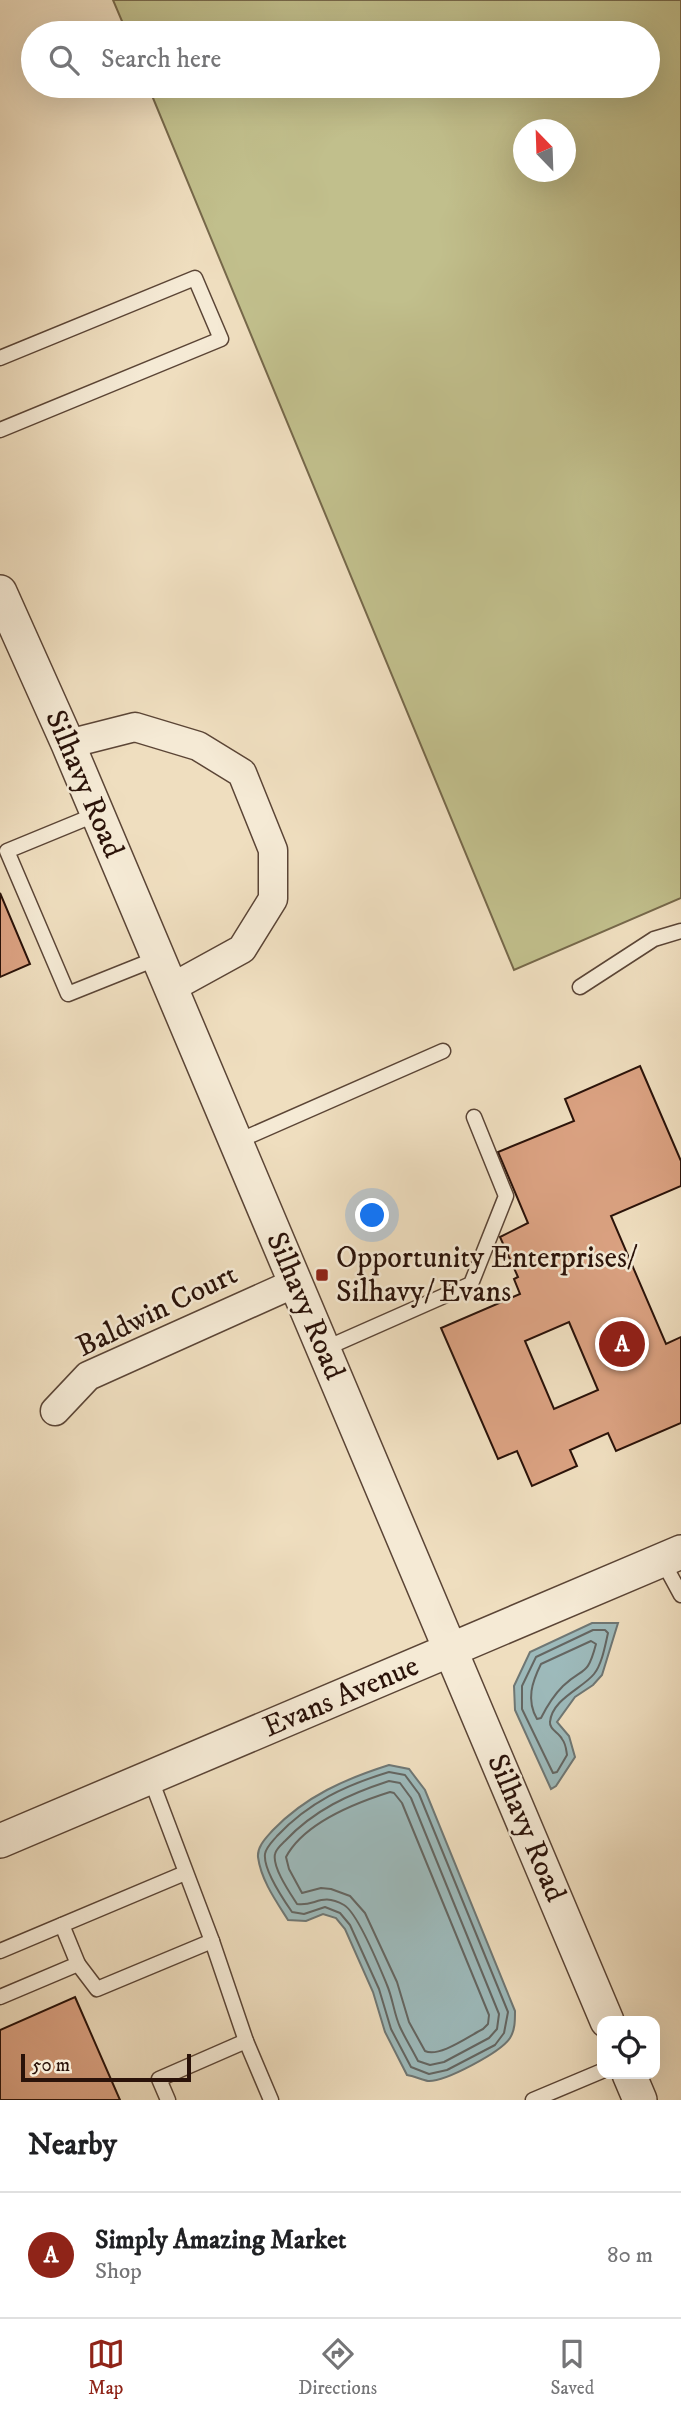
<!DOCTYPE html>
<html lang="en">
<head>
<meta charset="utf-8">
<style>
	:root { --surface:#fff; --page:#f6f6f6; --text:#202124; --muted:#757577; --line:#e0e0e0; --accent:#8f2418 }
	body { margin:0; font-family:"IM FELL DW Pica",serif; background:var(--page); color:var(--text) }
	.controls { position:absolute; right:21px; bottom:21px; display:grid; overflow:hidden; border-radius:14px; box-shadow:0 7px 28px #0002 }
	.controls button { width:63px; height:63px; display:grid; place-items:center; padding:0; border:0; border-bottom:2px solid var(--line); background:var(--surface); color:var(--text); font:35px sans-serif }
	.compass { position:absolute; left:513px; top:119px; width:63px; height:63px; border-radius:50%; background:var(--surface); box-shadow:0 7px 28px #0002; rotate:337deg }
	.scale { position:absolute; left:21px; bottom:18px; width:170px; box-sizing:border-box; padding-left:7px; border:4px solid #2a1209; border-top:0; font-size:19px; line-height:24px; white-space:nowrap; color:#2a1209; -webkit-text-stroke:5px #f5ead5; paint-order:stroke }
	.you { position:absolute; left:373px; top:1216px; width:24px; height:24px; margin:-18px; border:5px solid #fff; border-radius:50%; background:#1a73e8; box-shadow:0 0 0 10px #1a73e833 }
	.badge { display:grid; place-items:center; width:46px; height:46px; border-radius:50%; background:var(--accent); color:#fff; font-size:23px; font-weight:700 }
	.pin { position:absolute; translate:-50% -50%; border:4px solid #fff; box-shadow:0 2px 7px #0006 }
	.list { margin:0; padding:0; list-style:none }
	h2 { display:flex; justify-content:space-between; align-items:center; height:91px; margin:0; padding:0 28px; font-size:30px }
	h2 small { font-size:23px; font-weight:400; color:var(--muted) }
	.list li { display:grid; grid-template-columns:46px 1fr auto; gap:21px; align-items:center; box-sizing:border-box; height:126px; padding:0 28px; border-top:2px solid var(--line) }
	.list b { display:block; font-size:26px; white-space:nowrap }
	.list p { margin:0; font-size:23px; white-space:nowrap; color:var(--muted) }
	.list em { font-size:23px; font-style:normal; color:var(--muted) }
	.icon { flex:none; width:38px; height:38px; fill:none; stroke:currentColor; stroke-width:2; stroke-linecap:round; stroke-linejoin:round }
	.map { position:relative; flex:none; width:681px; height:2100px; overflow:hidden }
	.search { position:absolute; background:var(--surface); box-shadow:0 7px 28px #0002; left:21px; right:21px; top:21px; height:77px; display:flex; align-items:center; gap:18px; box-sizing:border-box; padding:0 24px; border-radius:38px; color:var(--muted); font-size:26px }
	.sheet { height:217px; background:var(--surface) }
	nav { display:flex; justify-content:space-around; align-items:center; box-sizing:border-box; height:98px; border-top:2px solid var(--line); background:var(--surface); font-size:19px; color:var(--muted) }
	nav a { display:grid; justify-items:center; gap:4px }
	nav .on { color:var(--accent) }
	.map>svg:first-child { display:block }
</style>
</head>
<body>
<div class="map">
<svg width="681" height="2100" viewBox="0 0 681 2100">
	<rect width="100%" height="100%" fill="#efdebf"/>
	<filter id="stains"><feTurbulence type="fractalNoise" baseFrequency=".00286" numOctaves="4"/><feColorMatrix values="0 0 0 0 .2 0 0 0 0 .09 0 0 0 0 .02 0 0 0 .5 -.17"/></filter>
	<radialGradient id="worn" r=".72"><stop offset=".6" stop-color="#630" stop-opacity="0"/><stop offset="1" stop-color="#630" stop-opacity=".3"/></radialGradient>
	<!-- green -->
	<path fill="#c1bf8c" stroke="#76684a" stroke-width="2" fill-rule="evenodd" d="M 113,0 L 681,0 L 681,898 L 514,970 L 148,86 L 648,86 L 648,33 L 127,33 ZM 524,130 L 566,130 L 566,172 L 524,172 Z"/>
	<!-- water -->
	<g fill="#9dbabb" stroke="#6f7774" stroke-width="2">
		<path d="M 592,1623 L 618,1623 L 602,1675 L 593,1685 L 575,1697 L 557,1722 L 569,1736 L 575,1757 L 556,1786 L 551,1789 L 515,1710 L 514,1686 L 530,1652 Z"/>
		<path d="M 389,1765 L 409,1769 L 425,1790 L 515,2011 C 515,2021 515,2030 510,2038 C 501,2052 445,2082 428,2081 C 422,2080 414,2076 407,2075 L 385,2032 L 373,1992 L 345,1929 L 336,1918 L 323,1914 L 306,1921 L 288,1920 C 276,1901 261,1880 258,1857 C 257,1846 267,1837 273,1830 C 306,1796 345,1779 389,1765 Z"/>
	</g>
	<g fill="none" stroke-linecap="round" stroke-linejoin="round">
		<!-- shore -->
		<g stroke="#646662" stroke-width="2">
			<path d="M 593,1630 L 605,1630 L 608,1633 C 605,1646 602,1664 594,1674 C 583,1688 552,1699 550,1722 C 549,1729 559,1733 562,1739 C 566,1744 566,1749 567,1755 L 557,1772 L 553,1773 L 522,1709 L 522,1686 L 536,1657 Z"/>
			<path d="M 591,1641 L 596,1644 C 587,1678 584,1666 563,1686 C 554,1695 547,1706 541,1718 L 537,1719 C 526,1700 532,1682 541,1664 Z"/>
			<path d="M 389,1772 L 405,1775 L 419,1794 L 508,2012 L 504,2033 L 495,2045 L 447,2070 L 429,2074 L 411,2067 L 391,2029 L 379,1989 L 350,1925 L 340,1913 L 325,1907 L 304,1914 L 292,1912 C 283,1899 263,1870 265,1854 C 266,1847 273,1841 277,1836 C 309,1802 346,1785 389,1772 Z"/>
			<path d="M 389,1781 L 400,1783 L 411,1798 L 499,2014 L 497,2029 L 489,2038 L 444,2062 L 430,2065 L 418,2061 C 412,2049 405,2038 400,2027 C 394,2014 393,1999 387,1985 C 380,1968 358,1913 344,1905 C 321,1892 315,1907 297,1904 C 290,1893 272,1867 275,1854 C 276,1849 282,1844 285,1841 C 314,1810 349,1794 389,1781 Z"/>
			<path d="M 390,1792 L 394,1793 L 402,1803 L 489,2015 L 488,2024 L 483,2029 C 469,2036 439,2058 425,2051 L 409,2022 L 397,1982 L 365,1913 L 350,1896 L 331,1889 L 321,1888 L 302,1893 L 289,1869 L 286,1857 C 304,1823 355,1803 390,1792 Z"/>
		</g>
	</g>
	<!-- building -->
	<g fill="#dba282" stroke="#2a1209" stroke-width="2" fill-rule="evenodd">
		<path d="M 0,893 L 30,964 L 0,977 Z"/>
		<path d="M 640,1066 L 681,1161 L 681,1186 L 611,1216 L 666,1344 L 681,1337 L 681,1423 L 616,1451 L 608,1433 L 570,1450 L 577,1466 L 532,1486 L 517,1451 L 498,1459 L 441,1328 L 520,1294 L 514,1279 L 518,1277 L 500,1237 L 528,1223 L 498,1152 L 574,1121 L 565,1099 ZM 569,1322 L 598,1390 L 554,1409 L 525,1341 Z"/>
		<path d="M 75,1997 L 120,2100 L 0,2100 L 0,2030 Z"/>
	</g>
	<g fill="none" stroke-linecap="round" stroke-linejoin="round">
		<defs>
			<g id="service">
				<path d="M 0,358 L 195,278 L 221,339 L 0,430"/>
				<path d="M 97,814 L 7,851 L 68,994 L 158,958"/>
				<path d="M 580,987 L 654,939 L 681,931"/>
				<path d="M 236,1142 L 443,1051"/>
				<path d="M 324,1349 L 471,1284 L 506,1196 L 474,1117"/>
				<path d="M 662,1560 L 681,1595"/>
				<path d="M 150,1777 L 212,1941 L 246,2041 L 271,2100"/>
				<path d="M 62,1925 L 78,1964"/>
				<path d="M 0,1951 L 185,1873"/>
				<path d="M 0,1997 L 78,1964 L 97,1989 L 212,1941"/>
				<path d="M 168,2100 L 159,2079 L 246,2041"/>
				<path d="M 533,2100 L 602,2071"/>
			</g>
			<g id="minor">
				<path d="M 68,744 L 135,727 L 198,746 L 242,773 L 273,850 L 273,899 L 242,949 L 171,988"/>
				<path d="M 55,1411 L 88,1376 L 295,1283"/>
			</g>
			<g id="tertiary">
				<path d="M 0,592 L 68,744 L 607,2021"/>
				<path d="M 0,1841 L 681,1552"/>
				<path d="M 629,2074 L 640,2100"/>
			</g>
		</defs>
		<!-- service casing -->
		<use href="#service" stroke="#5b4536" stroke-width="17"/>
		<!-- minor casing -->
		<use href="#minor" stroke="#5b4536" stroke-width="31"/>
		<!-- tertiary casing -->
		<use href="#tertiary" stroke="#5b4536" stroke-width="36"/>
		<!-- service -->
		<use href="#service" stroke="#f5ead5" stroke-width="14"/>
		<!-- minor -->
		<use href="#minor" stroke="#f5ead5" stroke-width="28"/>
		<!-- tertiary -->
		<use href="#tertiary" stroke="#f5ead5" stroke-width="33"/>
	</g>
	<!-- markers -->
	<rect fill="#8f2418" stroke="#f5ead5" stroke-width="2.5" x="315" y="1268" width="14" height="14" rx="3.5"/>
	<g text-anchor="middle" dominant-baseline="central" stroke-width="5" stroke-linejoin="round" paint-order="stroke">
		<!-- street labels -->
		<g font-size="30" fill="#2a1209" stroke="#f5ead5">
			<text transform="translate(84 784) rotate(67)">Silhavy Road</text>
			<text transform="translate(305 1306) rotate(67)">Silhavy Road</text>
			<text transform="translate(157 1311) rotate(-26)">Baldwin Court</text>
			<text transform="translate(341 1697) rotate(-23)">Evans Avenue</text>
			<text transform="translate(526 1828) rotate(67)">Silhavy Road</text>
		</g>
		<!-- poi labels -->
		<g font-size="30" fill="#2a1209" stroke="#f5ead5" text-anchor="start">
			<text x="336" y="1258">Opportunity Enterprises/<tspan x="336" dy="34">Silhavy/ Evans</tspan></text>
		</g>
	</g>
	<rect width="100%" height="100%" filter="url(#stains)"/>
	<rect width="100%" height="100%" fill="url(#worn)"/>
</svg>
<div class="controls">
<button><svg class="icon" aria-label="locate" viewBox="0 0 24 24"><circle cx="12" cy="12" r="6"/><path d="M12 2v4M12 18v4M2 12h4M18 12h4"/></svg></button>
</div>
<svg class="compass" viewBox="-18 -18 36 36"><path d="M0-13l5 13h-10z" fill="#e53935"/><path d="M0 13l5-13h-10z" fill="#757577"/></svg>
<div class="scale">50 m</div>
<div class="you"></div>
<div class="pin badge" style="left:622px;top:1344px">A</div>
<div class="search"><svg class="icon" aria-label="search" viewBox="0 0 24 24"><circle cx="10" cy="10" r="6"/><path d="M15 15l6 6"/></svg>Search here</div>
</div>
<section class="sheet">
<h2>Nearby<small></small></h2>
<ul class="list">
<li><span class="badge">A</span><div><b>Simply Amazing Market</b><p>Shop</p></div><em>80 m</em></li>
</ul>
</section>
<nav>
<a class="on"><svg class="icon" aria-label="map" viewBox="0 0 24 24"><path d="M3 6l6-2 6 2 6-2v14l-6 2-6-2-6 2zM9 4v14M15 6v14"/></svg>Map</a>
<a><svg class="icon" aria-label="directions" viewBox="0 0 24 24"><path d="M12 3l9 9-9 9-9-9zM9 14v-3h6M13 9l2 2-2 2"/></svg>Directions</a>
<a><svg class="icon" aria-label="saved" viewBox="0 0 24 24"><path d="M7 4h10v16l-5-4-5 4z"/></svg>Saved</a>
</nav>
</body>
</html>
